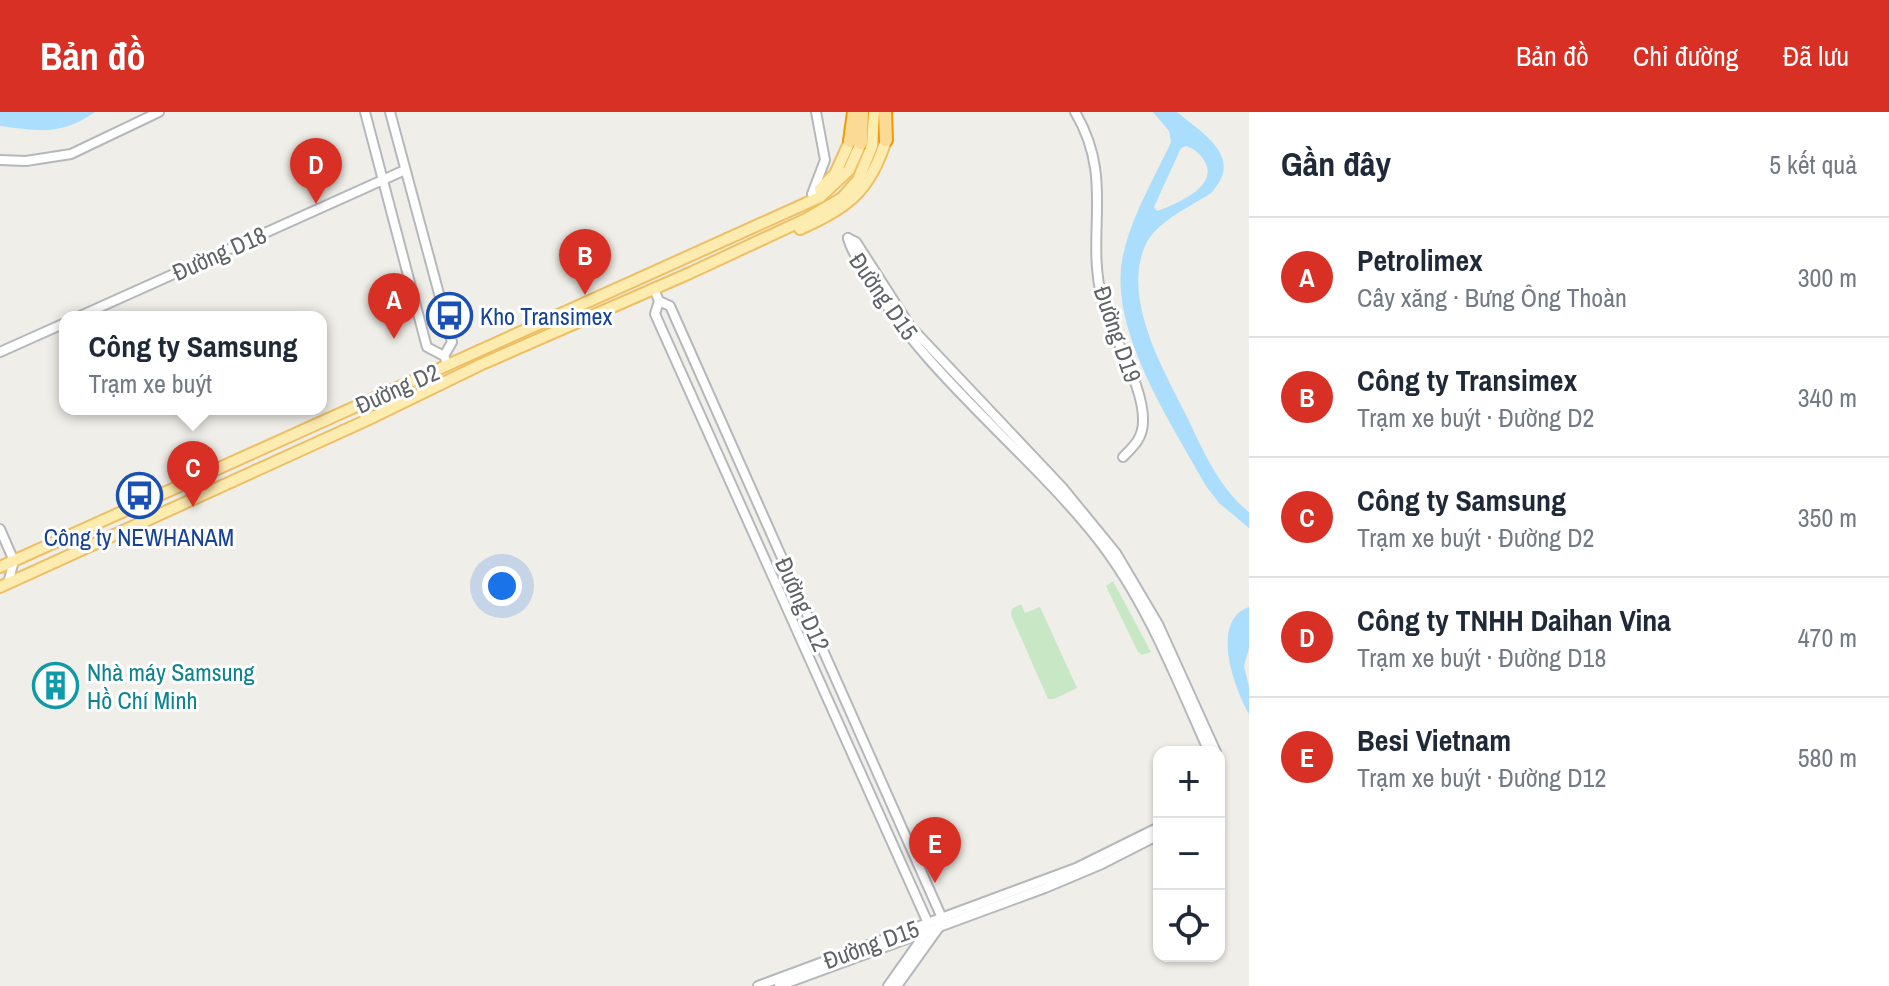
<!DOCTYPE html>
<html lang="vi">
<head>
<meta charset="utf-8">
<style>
	:root { --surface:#fff; --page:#f2f2f3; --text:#1f2937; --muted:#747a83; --line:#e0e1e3; --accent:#d93025 }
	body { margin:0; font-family:"Archivo Narrow",sans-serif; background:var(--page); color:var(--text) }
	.controls { position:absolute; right:24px; bottom:24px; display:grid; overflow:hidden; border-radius:16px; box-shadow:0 2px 6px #0004 }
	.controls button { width:72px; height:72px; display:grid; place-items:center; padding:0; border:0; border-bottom:2px solid var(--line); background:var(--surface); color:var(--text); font:40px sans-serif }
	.you { position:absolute; left:502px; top:474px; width:28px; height:28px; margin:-20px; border:6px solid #fff; border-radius:50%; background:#1a73e8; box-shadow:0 0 0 12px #1a73e833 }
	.badge { display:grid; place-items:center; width:52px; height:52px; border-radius:50%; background:var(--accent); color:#fff; font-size:26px; font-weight:700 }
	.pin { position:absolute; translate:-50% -66px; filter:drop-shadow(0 2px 4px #0008) }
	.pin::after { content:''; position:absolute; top:42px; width:28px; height:24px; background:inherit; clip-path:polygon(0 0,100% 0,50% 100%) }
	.popup { position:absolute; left:59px; top:199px; width:268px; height:104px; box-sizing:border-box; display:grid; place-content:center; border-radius:16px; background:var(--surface); filter:drop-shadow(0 2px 6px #0005); font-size:26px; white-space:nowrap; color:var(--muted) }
	.popup b { font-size:30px; color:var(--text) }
	.popup::after { content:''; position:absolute; left:50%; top:100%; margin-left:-16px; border:16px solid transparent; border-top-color:var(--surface) }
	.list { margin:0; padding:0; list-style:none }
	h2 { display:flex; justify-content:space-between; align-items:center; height:104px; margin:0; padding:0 32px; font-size:34px }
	h2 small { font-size:26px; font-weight:400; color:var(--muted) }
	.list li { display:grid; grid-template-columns:52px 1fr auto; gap:24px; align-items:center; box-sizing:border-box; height:120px; padding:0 32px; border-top:2px solid var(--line) }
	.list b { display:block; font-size:30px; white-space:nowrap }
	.list p { margin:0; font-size:26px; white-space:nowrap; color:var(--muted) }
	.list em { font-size:26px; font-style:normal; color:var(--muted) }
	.icon { flex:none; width:44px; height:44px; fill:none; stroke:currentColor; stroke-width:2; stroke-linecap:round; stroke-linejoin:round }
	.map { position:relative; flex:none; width:1249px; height:874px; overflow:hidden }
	header { display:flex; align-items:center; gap:48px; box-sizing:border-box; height:112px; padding:0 40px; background:var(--accent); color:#fff }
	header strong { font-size:38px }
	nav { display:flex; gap:44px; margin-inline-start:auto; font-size:28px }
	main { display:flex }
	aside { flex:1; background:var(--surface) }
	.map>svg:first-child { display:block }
</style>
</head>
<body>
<header>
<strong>Bản đồ</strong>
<nav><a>Bản đồ</a><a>Chỉ đường</a><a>Đã lưu</a></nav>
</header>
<main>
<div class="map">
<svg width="1249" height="874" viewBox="0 0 1249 874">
	<rect width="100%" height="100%" fill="#f0eee8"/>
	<!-- green -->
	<g fill="#c7e7c5">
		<path d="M 1113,469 L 1151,540 L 1142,543 L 1138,540 L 1106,474 Z"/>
		<path d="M 1021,492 L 1025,501 L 1040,495 L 1077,576 L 1054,587 L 1048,587 L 1011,503 L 1012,497 Z"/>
	</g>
	<!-- water -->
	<g fill="#abdefd" fill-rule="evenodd">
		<path d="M 0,0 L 95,0 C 60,24 40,19 0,14 Z"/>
		<path d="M 1153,0 L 1177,0 C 1203,22 1245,45 1211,81 C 1190,95 1155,110 1145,134 C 1122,187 1163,257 1186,303 C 1203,338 1218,375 1249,400 L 1249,416 L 1219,391 L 1206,374 C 1172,312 1110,221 1122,149 C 1129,108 1154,67 1171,30 L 1169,19 ZM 1186,34 C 1193,36 1201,42 1205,50 C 1219,75 1174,93 1157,99 L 1154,95 L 1181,36 Z"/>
		<path d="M 1249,495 L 1249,536 L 1244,554 L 1249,575 L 1249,602 C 1235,577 1209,509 1249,495 Z"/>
	</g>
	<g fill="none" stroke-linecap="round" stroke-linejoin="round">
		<defs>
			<g id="minor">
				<path d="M 365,0 L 425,228 L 427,235 L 444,244 L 448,253"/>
				<path d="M 390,0 L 452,230 L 444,244"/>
				<path d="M 1075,0 C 1115,67 1085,120 1102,187 C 1111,224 1144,273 1143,309 C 1143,326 1134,334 1123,345"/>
				<path d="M 0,48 L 26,49 L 71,42 L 159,0"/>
				<path d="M 812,82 L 825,48 L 816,0"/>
				<path d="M 848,126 L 856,130 L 910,214 L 1062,375 L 1116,441 L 1158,512 L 1216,640"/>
				<path d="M 848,126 C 851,140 861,152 868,164 C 924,262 1025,336 1096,425 C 1146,488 1176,566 1209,640"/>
				<path d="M 654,177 L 659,189 L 670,194 L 942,806 L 940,814"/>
				<path d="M 659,189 L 655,202 L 928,811"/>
				<path d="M 78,205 L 405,58"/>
				<path d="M 0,240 L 65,211"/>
				<path d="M 0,417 L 14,449 L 8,471"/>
				<path d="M 758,874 L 1076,756 L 1159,715"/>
				<path d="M 779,874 L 1045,776 L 1102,752 L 1159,723"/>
				<path d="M 888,874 L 927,819"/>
				<path d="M 897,874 L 940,814"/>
			</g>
			<g id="major">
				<path d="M 820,77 L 835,62 L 850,29"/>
				<path d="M 800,117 C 848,96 870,79 886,28"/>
				<path d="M 0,455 L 820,85 L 849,58 L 861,31"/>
				<path d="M 0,475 L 367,308 L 482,252 L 690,161 L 806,107 L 842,86 L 858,68 L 872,34 L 874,0"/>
			</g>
			<g id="highway">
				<path d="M 885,0 L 886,28"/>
				<path d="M 850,29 L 854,0"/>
				<path d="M 861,31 L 862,0"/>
			</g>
		</defs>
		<!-- minor casing -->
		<use href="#minor" stroke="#b5b8bb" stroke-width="12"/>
		<!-- major casing -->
		<use href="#major" stroke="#eebf63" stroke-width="14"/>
		<!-- highway casing -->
		<use href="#highway" stroke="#f19a06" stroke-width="16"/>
		<!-- minor -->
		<use href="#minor" stroke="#fff" stroke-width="8"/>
		<!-- major -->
		<use href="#major" stroke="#fdecb0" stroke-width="10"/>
		<!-- highway -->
		<use href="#highway" stroke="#fada95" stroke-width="12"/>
	</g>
	<!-- icons -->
	<defs>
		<symbol id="bus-ring" viewBox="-11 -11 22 22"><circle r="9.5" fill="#fff" stroke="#1a4fb4" stroke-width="1.5"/><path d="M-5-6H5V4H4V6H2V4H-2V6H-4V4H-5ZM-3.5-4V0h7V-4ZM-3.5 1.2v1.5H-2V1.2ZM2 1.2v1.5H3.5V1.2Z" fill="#1a4fb4"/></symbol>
		<symbol id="building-ring" viewBox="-11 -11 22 22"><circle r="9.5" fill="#fff" stroke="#0f9aa8" stroke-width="1.5"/><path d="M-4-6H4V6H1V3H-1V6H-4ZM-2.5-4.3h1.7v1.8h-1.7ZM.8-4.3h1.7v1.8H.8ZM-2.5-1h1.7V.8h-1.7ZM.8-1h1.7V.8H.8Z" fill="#0f9aa8"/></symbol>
	</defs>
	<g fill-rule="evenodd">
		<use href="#bus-ring" x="424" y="178" width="51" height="51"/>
		<use href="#bus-ring" x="114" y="358" width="51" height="51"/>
		<use href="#building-ring" x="30" y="548" width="51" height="51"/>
	</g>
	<g text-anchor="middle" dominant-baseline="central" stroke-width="6" stroke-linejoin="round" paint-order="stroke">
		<!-- street labels -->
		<g font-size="24" fill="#5f6367" stroke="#fff">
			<text transform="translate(219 141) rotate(-24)">Đường D18</text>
			<text transform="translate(884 184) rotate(55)">Đường D15</text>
			<text transform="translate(1118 222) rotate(71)">Đường D19</text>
			<text transform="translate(397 276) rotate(-24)">Đường D2</text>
			<text transform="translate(803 492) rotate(66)">Đường D12</text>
			<text transform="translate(871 832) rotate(-20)">Đường D15</text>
		</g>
		<!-- transit labels -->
		<g font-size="24" fill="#164399" stroke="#fff" text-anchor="start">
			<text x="480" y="204">Kho Transimex</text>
			<text x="139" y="425" text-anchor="middle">Công ty NEWHANAM</text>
		</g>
		<!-- culture labels -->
		<g font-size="24" fill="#0d838f" stroke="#fff" text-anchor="start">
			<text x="87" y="560">Nhà máy Samsung<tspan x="87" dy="28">Hồ Chí Minh</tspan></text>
		</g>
	</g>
</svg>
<div class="controls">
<button>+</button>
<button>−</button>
<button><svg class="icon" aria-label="locate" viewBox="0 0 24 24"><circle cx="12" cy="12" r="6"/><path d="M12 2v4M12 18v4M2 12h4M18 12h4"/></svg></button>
</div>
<div class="you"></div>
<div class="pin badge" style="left:394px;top:227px">A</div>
<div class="pin badge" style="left:585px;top:183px">B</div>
<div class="pin badge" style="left:193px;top:395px">C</div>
<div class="popup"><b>Công ty Samsung</b>Trạm xe buýt</div>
<div class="pin badge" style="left:316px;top:92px">D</div>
<div class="pin badge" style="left:935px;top:771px">E</div>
</div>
<aside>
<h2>Gần đây<small>5 kết quả</small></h2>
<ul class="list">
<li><span class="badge">A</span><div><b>Petrolimex</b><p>Cây xăng · Bưng Ông Thoàn</p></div><em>300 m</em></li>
<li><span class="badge">B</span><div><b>Công ty Transimex</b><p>Trạm xe buýt · Đường D2</p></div><em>340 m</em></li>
<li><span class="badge">C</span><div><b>Công ty Samsung</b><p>Trạm xe buýt · Đường D2</p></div><em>350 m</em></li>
<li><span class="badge">D</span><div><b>Công ty TNHH Daihan Vina</b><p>Trạm xe buýt · Đường D18</p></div><em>470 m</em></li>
<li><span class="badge">E</span><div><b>Besi Vietnam</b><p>Trạm xe buýt · Đường D12</p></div><em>580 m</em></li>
</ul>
</aside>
</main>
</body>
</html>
